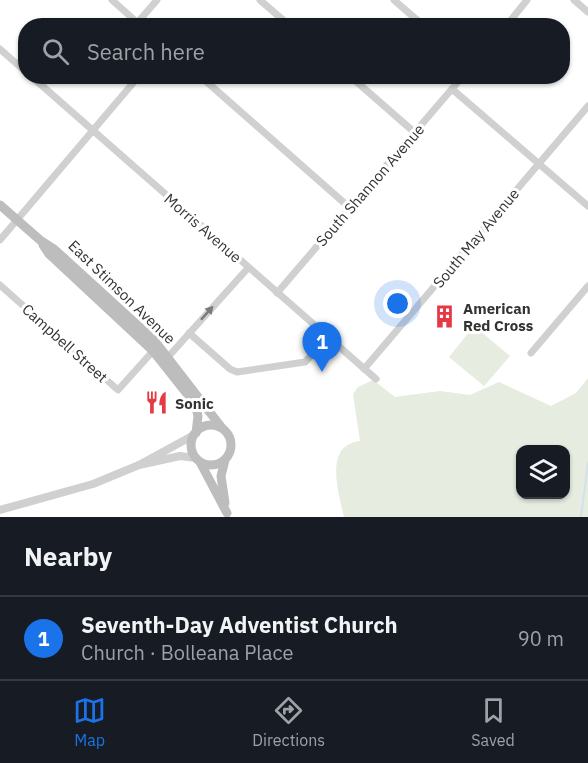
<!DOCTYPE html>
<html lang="en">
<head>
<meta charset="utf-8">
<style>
	:root { --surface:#171b24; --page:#20242c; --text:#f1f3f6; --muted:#9ea1a6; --line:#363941; --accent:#1a73e8 }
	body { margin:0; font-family:"IBM Plex Sans",sans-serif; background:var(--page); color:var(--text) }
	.controls { position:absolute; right:18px; bottom:18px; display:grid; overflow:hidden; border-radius:12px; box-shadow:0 2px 4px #0004 }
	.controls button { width:54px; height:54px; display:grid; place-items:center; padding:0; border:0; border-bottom:2px solid var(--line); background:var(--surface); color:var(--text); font:30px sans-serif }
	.you { position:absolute; left:398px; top:304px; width:21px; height:21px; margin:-15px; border:4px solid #fff; border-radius:50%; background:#1a73e8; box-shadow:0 0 0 9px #1a73e833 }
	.badge { display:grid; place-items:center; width:39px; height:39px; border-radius:50%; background:var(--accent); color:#fff; font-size:20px; font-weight:700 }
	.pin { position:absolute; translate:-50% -50px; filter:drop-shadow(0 2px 3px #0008) }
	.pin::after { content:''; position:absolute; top:32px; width:21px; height:18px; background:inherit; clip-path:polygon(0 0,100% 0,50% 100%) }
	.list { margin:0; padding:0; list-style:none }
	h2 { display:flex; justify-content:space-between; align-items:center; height:78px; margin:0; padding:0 24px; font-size:26px }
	h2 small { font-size:20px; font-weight:400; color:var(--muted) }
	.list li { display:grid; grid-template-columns:39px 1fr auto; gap:18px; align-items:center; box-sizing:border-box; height:84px; padding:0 24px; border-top:2px solid var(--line) }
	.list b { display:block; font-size:22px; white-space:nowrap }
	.list p { margin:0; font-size:20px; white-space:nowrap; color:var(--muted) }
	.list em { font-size:20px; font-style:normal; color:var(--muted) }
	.icon { flex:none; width:33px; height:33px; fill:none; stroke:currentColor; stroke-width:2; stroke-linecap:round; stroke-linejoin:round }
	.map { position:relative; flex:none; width:588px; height:517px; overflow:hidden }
	.search { position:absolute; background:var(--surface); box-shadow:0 2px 4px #0004; left:18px; right:18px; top:18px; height:66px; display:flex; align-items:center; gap:15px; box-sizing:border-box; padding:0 21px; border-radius:24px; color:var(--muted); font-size:22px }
	.sheet { height:162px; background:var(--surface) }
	nav { display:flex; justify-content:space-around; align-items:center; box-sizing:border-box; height:84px; border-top:2px solid var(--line); background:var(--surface); font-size:16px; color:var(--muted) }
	nav a { display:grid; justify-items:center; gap:3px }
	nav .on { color:var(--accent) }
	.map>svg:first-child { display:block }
</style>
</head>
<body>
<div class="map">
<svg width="588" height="517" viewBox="0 0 588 517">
	<rect width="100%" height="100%" fill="#fff"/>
	<!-- green -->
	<g fill="#e6ecdf" fill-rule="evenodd">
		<path d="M 474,326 L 510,356 L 484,386 L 449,357 Z"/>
		<path d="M 588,378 L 588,517 L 344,517 C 339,494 323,445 360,441 L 353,394 L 358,387 L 373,380 L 395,397 L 440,391 L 470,395 L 499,382 L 551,406 L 576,393 ZM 520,450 L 566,450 L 566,494 L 520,494 Z"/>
	</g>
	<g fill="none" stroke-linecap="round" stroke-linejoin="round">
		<!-- stream -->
		<path stroke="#cfe2ee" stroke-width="2" d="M 581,517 L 588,463"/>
		<!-- minor -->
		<g stroke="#d0d0d0" stroke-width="7">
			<path d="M 112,0 L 141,26"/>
			<path d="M 260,0 L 290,26"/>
			<path d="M 394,0 L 424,26"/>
			<path d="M 574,0 L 588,12"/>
			<path d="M 138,22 L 157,0"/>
			<path d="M 506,26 L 527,0"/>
			<path d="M 0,49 L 26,72"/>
			<path d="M 31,76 L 376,379"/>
			<path d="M 200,76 L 350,208"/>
			<path d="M 350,76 L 414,132"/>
			<path d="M 452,89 L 588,206"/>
			<path d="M 0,240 L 139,76"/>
			<path d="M 0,285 L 118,390 L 153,351"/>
			<path d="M 277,293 L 463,76"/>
			<path d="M 189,333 L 230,369 L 237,372 L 305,362 L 328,338"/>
			<path d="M 531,353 L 588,286"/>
			<path d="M 168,357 L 248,268"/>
			<path d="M 364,369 L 588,106"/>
		</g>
		<!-- tertiary -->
		<g stroke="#d0d0d0" stroke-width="8">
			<path d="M 139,465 L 180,456 L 196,458"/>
			<path d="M 0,510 L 93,484 L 139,465 L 194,435"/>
		</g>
		<!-- secondary -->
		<g stroke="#bdbdbd" stroke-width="9">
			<path d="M 0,205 L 40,240 L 54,249 L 154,340 L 222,428"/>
			<path d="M 43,245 L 49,254 L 153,351 L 195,404 L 198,416 L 196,433"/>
			<circle cx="211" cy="445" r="20"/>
			<path d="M 225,460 L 221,476 L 225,503"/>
			<path d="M 200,462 L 227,513"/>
		</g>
	</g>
	<!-- one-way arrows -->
	<defs><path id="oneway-solid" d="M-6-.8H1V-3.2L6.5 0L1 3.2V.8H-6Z" transform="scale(1.5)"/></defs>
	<use fill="#7a7a7a" href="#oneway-solid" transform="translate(207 313) rotate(-48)"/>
	<!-- icons -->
	<defs>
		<symbol id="building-bare" viewBox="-9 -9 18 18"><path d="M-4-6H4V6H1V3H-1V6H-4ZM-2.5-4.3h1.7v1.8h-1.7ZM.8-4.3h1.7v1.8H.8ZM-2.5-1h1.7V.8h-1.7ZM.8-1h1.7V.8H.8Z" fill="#e63946" stroke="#fff" stroke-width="2.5" paint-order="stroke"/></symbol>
		<symbol id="restaurant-bare" viewBox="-9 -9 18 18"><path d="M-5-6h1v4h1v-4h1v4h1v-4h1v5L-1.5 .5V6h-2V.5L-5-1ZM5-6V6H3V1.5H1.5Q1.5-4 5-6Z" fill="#e63946" stroke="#fff" stroke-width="2.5" paint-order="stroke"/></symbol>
	</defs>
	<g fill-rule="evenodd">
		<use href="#building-bare" x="428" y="300" width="33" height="33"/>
		<use href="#restaurant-bare" x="140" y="386" width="33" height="33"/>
	</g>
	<g text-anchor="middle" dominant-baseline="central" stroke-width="6" stroke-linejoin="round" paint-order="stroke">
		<!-- street labels -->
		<g font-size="15" fill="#333" stroke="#fff">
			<text transform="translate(370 185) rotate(-49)">South Shannon Avenue</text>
			<text transform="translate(203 228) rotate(41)">Morris Avenue</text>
			<text transform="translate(476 238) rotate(-50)">South May Avenue</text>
			<text transform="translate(122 292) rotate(44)">East Stimson Avenue</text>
			<text transform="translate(65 343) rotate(42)">Campbell Street</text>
		</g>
		<!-- poi labels -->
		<g font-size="15" font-weight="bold" fill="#333" stroke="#fff" text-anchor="start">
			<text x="463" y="308">American<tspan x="463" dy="17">Red Cross</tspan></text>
			<text x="175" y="403">Sonic</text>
		</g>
	</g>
</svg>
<div class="controls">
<button><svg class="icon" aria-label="layers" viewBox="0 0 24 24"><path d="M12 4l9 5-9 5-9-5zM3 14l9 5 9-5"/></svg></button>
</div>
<div class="you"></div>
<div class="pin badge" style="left:322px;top:372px">1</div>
<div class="search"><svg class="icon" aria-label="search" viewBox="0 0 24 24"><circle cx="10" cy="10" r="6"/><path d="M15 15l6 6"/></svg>Search here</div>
</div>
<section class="sheet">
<h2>Nearby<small></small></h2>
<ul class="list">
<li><span class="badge">1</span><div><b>Seventh-Day Adventist Church</b><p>Church · Bolleana Place</p></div><em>90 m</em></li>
</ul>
</section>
<nav>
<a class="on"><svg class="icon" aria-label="map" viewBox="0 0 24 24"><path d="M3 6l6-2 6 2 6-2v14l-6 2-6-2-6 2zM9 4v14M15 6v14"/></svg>Map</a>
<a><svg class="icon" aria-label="directions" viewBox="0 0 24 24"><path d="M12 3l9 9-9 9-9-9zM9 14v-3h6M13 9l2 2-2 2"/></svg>Directions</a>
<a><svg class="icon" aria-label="saved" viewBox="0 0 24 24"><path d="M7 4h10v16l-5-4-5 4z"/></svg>Saved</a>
</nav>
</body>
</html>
